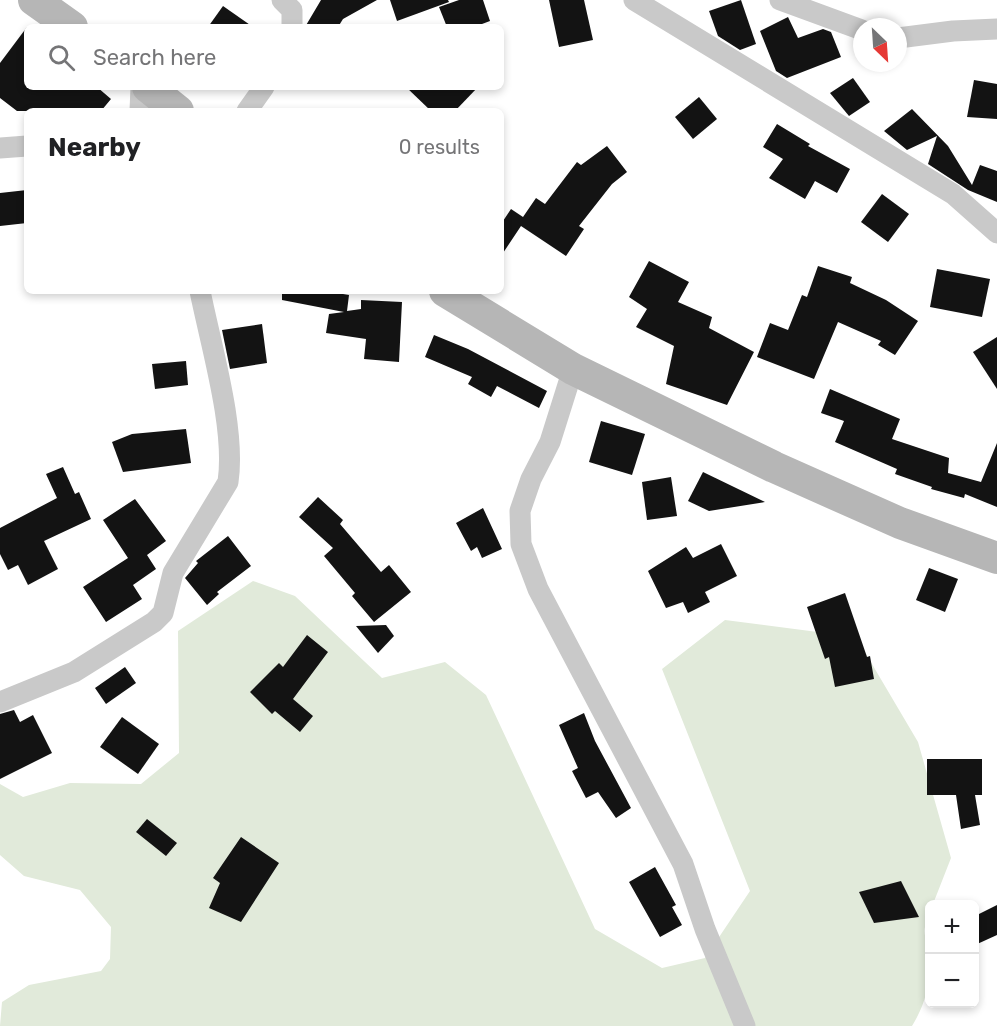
<!DOCTYPE html>
<html lang="en">
<head>
<meta charset="utf-8">
<style>
	:root { --surface:#fff; --page:#f2f2f2; --text:#202124; --muted:#757577; --line:#e0e0e0 }
	body { margin:0; font-family:Rubik,sans-serif; background:var(--page); color:var(--text) }
	.controls { position:absolute; right:18px; bottom:18px; display:grid; overflow:hidden; border-radius:9px; box-shadow:0 3px 9px #0003 }
	.controls button { width:54px; height:54px; display:grid; place-items:center; padding:0; border:0; border-bottom:2px solid var(--line); background:var(--surface); color:var(--text); font:30px sans-serif }
	.compass { position:absolute; left:853px; top:18px; width:54px; height:54px; border-radius:50%; background:var(--surface); box-shadow:0 3px 9px #0003; rotate:155deg }
	.list { margin:0; padding:0; list-style:none }
	h2 { display:flex; justify-content:space-between; align-items:center; height:78px; margin:0; padding:0 24px; font-size:26px }
	h2 small { font-size:20px; font-weight:400; color:var(--muted) }
	.icon { flex:none; width:33px; height:33px; fill:none; stroke:currentColor; stroke-width:2; stroke-linecap:round; stroke-linejoin:round }
	.map { position:relative; flex:none; width:997px; height:1026px; overflow:hidden }
	.search { position:absolute; background:var(--surface); box-shadow:0 3px 9px #0003; left:24px; top:24px; width:480px; height:66px; display:flex; align-items:center; gap:15px; box-sizing:border-box; padding:0 21px; border-radius:9px; color:var(--muted); font-size:22px }
	.panel { position:absolute; background:var(--surface); box-shadow:0 3px 9px #0003; left:24px; top:108px; width:480px; height:186px; border-radius:9px }
	.map>svg:first-child { display:block }
</style>
</head>
<body>
<div class="map">
<svg width="997" height="1026" viewBox="0 0 997 1026">
	<rect width="100%" height="100%" fill="#fff"/>
	<!-- green -->
	<path fill="#e1eada" d="M 253,581 L 295,596 L 382,678 L 445,662 L 486,695 L 595,929 L 662,968 L 705,958 L 750,891 L 662,669 L 725,620 L 856,637 L 918,742 L 951,858 L 933,904 L 930,904 C 929,913 926,919 925,927 C 923,936 929,946 929,955 C 931,982 926,1003 912,1026 L 0,1026 L 2,1002 L 29,985 L 101,971 L 110,959 L 111,927 L 80,890 L 24,876 L 0,855 L 0,784 L 23,797 L 70,783 L 141,784 L 179,753 L 178,631 Z"/>
	<!-- building -->
	<g fill="#131313">
		<path d="M 321,0 L 377,0 L 343,19 L 338,27 L 305,27 Z"/>
		<path d="M 390,0 L 448,0 L 449,2 L 397,21 Z"/>
		<path d="M 459,0 L 483,0 L 490,21 L 474,27 L 447,27 L 439,7 Z"/>
		<path d="M 549,0 L 584,0 L 593,40 L 559,47 Z"/>
		<path d="M 741,0 L 756,44 L 740,50 L 718,36 L 709,11 Z"/>
		<path d="M 223,6 L 253,27 L 208,27 Z"/>
		<path d="M 788,17 L 798,38 L 823,29 L 831,32 L 841,57 L 787,78 L 776,71 L 760,31 Z"/>
		<path d="M 27,27 L 27,87 L 97,87 L 111,99 L 101,111 L 17,111 L 0,98 L 0,63 Z"/>
		<path d="M 853,78 L 870,102 L 849,116 L 830,93 Z"/>
		<path d="M 974,80 L 997,84 L 997,119 L 967,117 Z"/>
		<path d="M 406,87 L 478,87 L 455,111 L 431,111 Z"/>
		<path d="M 699,97 L 717,119 L 693,139 L 675,117 Z"/>
		<path d="M 912,109 L 948,146 L 972,185 L 980,165 L 997,171 L 997,202 L 968,190 L 928,164 L 937,136 L 907,150 L 884,131 Z"/>
		<path d="M 777,124 L 810,144 L 808,146 L 850,169 L 837,193 L 815,181 L 805,199 L 769,178 L 783,159 L 763,147 Z"/>
		<path d="M 607,146 L 627,172 L 612,184 L 579,226 L 584,229 L 566,256 L 521,226 L 501,256 L 501,224 L 511,209 L 523,217 L 536,198 L 545,204 L 577,162 L 581,165 Z"/>
		<path d="M 27,190 L 27,223 L 0,226 L 0,193 Z"/>
		<path d="M 882,194 L 909,214 L 888,242 L 861,222 Z"/>
		<path d="M 649,261 L 689,282 L 678,302 L 712,317 L 709,328 L 754,352 L 727,405 L 666,384 L 674,346 L 636,327 L 647,309 L 629,297 Z"/>
		<path d="M 818,266 L 852,277 L 850,283 L 886,300 L 918,321 L 895,355 L 878,345 L 881,341 L 838,322 L 814,379 L 757,357 L 770,323 L 788,330 L 802,295 L 807,297 Z"/>
		<path d="M 937,269 L 990,279 L 982,317 L 930,307 Z"/>
		<path d="M 282,291 L 325,291 L 349,295 L 347,311 L 361,309 L 361,300 L 402,302 L 399,362 L 364,359 L 366,339 L 326,333 L 329,314 L 344,312 L 282,300 Z"/>
		<path d="M 262,324 L 267,363 L 230,369 L 222,330 Z"/>
		<path d="M 434,335 L 468,349 L 547,391 L 539,408 L 497,386 L 491,397 L 468,384 L 472,377 L 425,357 Z"/>
		<path d="M 997,337 L 997,389 L 973,352 Z"/>
		<path d="M 186,361 L 188,385 L 155,389 L 152,364 Z"/>
		<path d="M 830,389 L 900,419 L 892,439 L 949,458 L 948,473 L 981,482 L 997,443 L 997,507 L 965,494 L 964,498 L 931,489 L 932,487 L 895,474 L 897,469 L 835,442 L 844,421 L 821,413 Z"/>
		<path d="M 601,421 L 645,434 L 632,475 L 589,462 Z"/>
		<path d="M 186,429 L 191,463 L 123,472 L 112,442 L 132,434 Z"/>
		<path d="M 63,467 L 75,494 L 79,492 L 91,519 L 44,541 L 58,569 L 28,585 L 18,565 L 8,570 L 0,554 L 0,528 L 57,498 L 46,474 Z"/>
		<path d="M 703,472 L 765,502 L 709,511 L 688,501 Z"/>
		<path d="M 671,477 L 677,516 L 647,520 L 642,482 Z"/>
		<path d="M 318,497 L 343,520 L 340,524 L 381,572 L 389,565 L 411,592 L 374,622 L 352,596 L 355,593 L 324,556 L 333,548 L 299,517 Z"/>
		<path d="M 135,499 L 166,541 L 147,555 L 156,569 L 133,585 L 142,599 L 106,622 L 83,587 L 128,558 L 103,520 Z"/>
		<path d="M 483,508 L 502,549 L 482,558 L 477,547 L 471,551 L 456,523 Z"/>
		<path d="M 228,536 L 251,566 L 217,592 L 219,594 L 207,605 L 185,578 L 198,563 L 196,561 Z"/>
		<path d="M 721,544 L 737,576 L 705,592 L 710,602 L 688,613 L 683,602 L 666,608 L 648,571 L 686,547 L 693,558 Z"/>
		<path d="M 929,568 L 958,579 L 945,612 L 916,600 Z"/>
		<path d="M 845,593 L 867,657 L 870,656 L 874,679 L 835,687 L 829,657 L 825,659 L 807,607 Z"/>
		<path d="M 386,625 L 394,636 L 378,653 L 356,626 Z"/>
		<path d="M 307,635 L 328,652 L 293,699 L 313,716 L 300,732 L 275,711 L 272,714 L 250,692 L 279,663 L 283,667 Z"/>
		<path d="M 125,667 L 136,683 L 106,704 L 95,688 Z"/>
		<path d="M 14,710 L 20,722 L 33,715 L 52,753 L 0,779 L 0,714 Z"/>
		<path d="M 584,713 L 595,741 L 631,808 L 616,818 L 598,792 L 586,798 L 572,771 L 578,768 L 559,725 Z"/>
		<path d="M 122,717 L 159,744 L 138,774 L 100,747 Z"/>
		<path d="M 927,759 L 982,759 L 982,795 L 975,795 L 980,825 L 961,829 L 956,795 L 927,795 Z"/>
		<path d="M 147,819 L 177,843 L 166,856 L 136,832 Z"/>
		<path d="M 241,837 L 279,863 L 241,922 L 209,908 L 220,883 L 213,878 Z"/>
		<path d="M 655,867 L 676,905 L 672,907 L 682,925 L 660,937 L 629,882 Z"/>
		<path d="M 901,881 L 919,917 L 874,923 L 859,892 Z"/>
		<path d="M 997,905 L 997,935 L 975,945 L 975,916 Z"/>
	</g>
	<g fill="none" stroke-linecap="round" stroke-linejoin="round">
		<!-- minor -->
		<g stroke="#c9c9c9" stroke-width="21">
			<path d="M 282,0 L 292,10 L 292,27"/>
			<path d="M 634,0 L 953,194 L 997,233"/>
			<path d="M 780,0 L 862,30"/>
			<path d="M 898,38 L 953,31 L 997,29"/>
			<path d="M 140,111 L 141,87"/>
			<path d="M 247,111 L 264,87"/>
			<path d="M 0,148 L 27,146"/>
			<path d="M 573,369 L 550,442 L 531,479 L 520,511 L 521,544 L 538,589 L 683,864 L 705,929 L 745,1026"/>
			<path d="M 0,702 L 74,672 L 154,622 L 163,613 L 173,573 L 228,482 C 236,429 211,346 200,291"/>
		</g>
		<!-- secondary -->
		<g stroke="#b6b6b6" stroke-width="32">
			<path d="M 34,0 L 72,27"/>
			<path d="M 148,87 L 178,111"/>
			<path d="M 445,291 L 573,369 L 774,467 L 900,523 L 997,558"/>
		</g>
	</g>
</svg>
<div class="controls">
<button>+</button>
<button>−</button>
</div>
<svg class="compass" viewBox="-18 -18 36 36"><path d="M0-13l5 13h-10z" fill="#e53935"/><path d="M0 13l5-13h-10z" fill="#757577"/></svg>
<div class="search"><svg class="icon" aria-label="search" viewBox="0 0 24 24"><circle cx="10" cy="10" r="6"/><path d="M15 15l6 6"/></svg>Search here</div>
<section class="panel">
<h2>Nearby<small>0 results</small></h2>
<ul class="list">
</ul>
</section>
</div>
</body>
</html>
